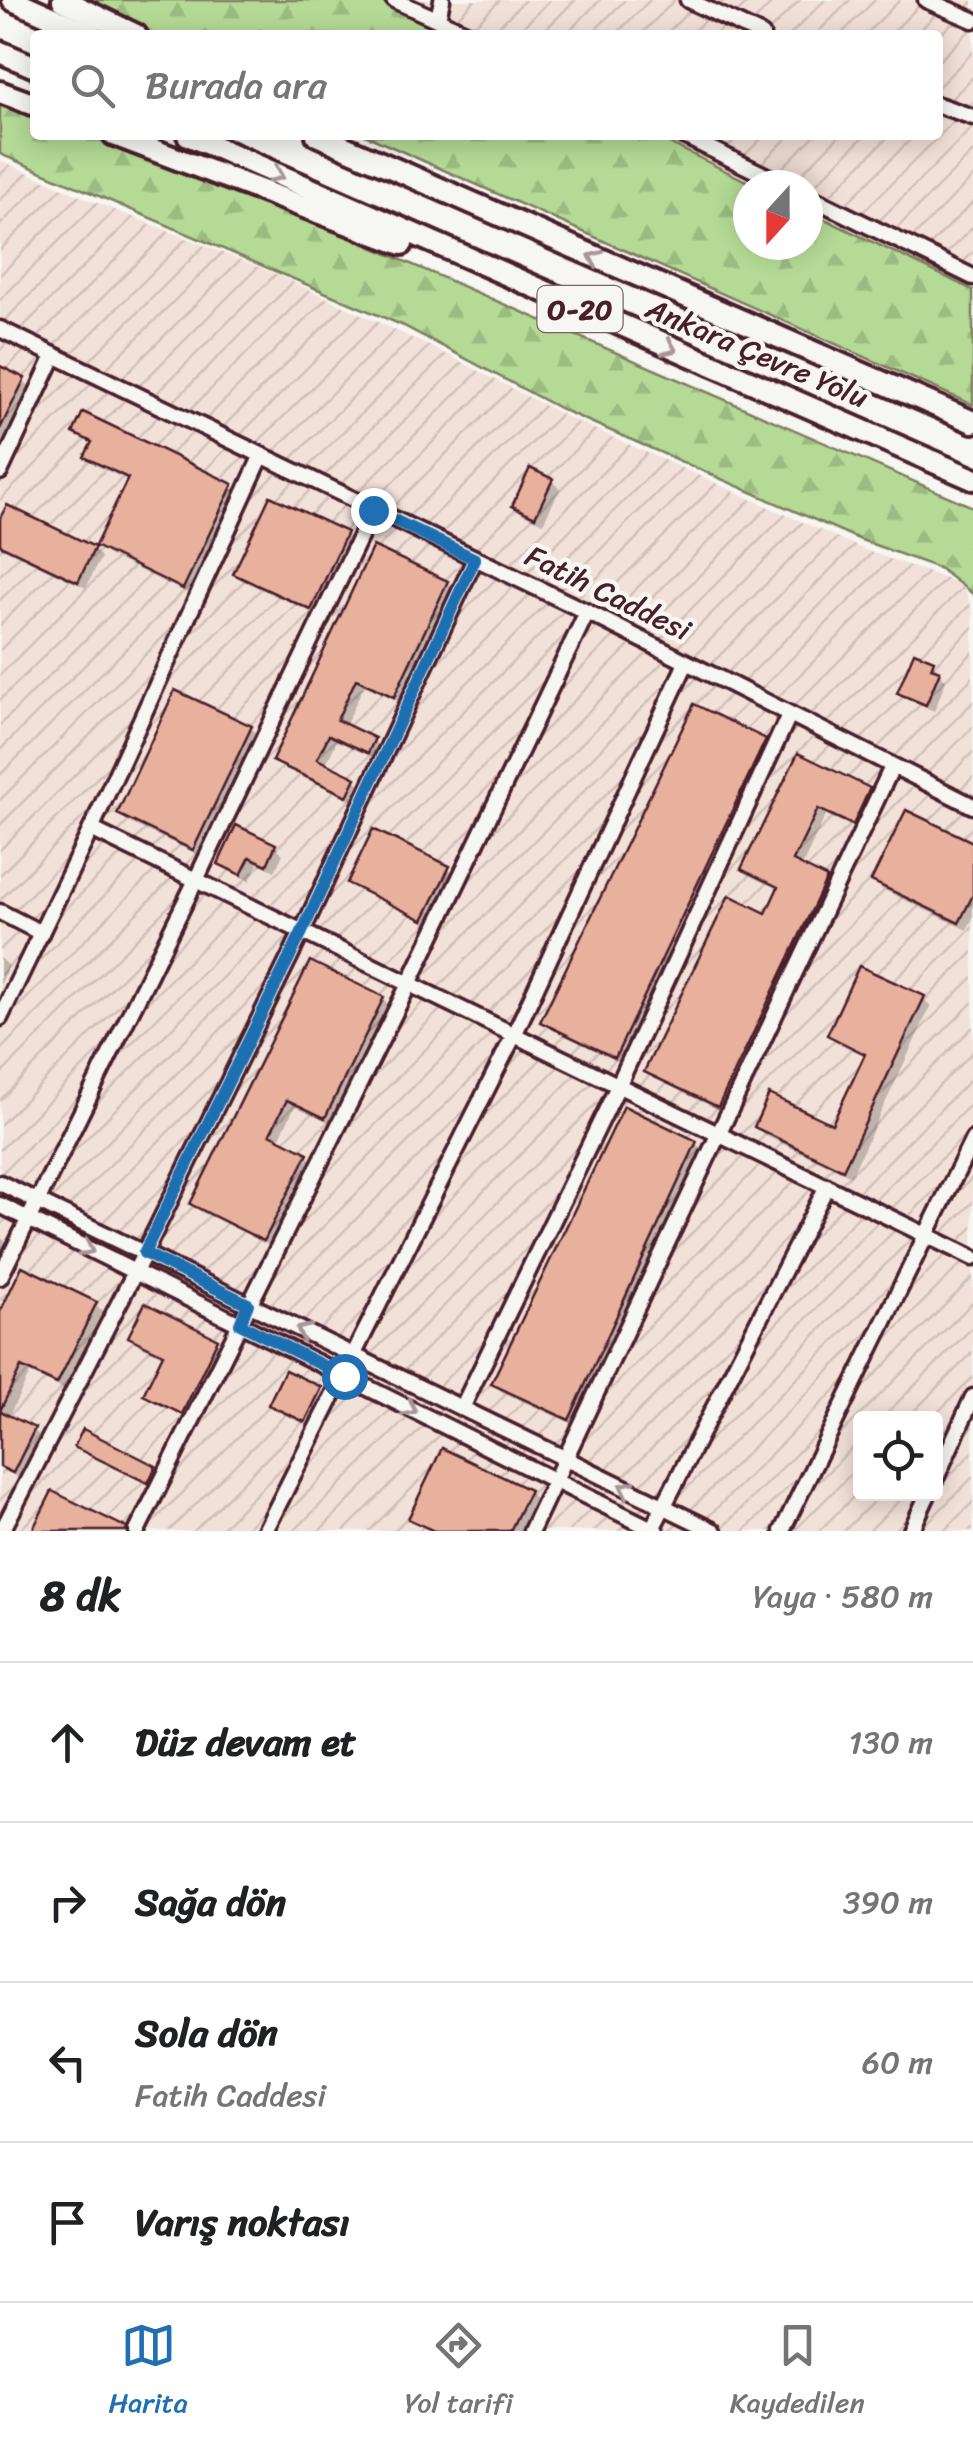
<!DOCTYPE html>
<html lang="tr">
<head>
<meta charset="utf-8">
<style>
	:root { --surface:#fff; --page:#f2f2f2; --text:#202124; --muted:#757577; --line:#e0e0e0; --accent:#1f6fb2 }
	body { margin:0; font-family:Sriracha,sans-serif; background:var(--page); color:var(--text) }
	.controls { position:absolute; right:30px; bottom:30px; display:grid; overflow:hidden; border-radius:10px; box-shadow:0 5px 25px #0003 }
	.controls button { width:90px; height:90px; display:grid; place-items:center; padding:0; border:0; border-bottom:2px solid var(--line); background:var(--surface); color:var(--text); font:50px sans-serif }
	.compass { position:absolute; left:733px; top:170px; width:90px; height:90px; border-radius:50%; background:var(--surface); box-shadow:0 5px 25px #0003; rotate:201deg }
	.stop { position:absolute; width:30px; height:30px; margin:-22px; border:8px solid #1f6fb2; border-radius:50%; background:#fff }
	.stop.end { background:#1f6fb2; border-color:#fff; box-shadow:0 2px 10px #0008 }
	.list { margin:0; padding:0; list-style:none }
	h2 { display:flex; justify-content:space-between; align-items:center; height:130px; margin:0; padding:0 40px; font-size:42px }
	h2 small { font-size:32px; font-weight:400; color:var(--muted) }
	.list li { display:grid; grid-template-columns:65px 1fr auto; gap:30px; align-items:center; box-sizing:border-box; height:160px; padding:0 40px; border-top:2px solid var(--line) }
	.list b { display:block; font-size:38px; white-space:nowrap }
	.list p { margin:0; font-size:32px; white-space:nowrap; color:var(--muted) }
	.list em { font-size:32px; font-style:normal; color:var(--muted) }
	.icon { flex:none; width:55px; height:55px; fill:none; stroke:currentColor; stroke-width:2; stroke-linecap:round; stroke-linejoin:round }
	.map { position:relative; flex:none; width:973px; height:1531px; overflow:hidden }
	.search { position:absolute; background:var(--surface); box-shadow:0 5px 25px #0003; left:30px; right:30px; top:30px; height:110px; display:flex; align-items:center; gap:25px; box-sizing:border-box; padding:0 35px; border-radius:10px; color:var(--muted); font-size:38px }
	.sheet { height:770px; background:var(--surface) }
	nav { display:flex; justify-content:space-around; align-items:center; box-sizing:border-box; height:140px; border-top:2px solid var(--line); background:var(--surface); font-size:28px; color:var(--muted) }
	nav a { display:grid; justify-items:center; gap:5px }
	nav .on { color:var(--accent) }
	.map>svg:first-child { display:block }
</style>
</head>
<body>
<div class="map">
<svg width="973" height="1531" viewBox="0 0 973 1531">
	<defs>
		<pattern id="industrial-furrows" width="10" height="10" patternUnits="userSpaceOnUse" patternTransform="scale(2.5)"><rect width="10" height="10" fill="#f2e1d8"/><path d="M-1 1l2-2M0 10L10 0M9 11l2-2" fill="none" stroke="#d1c1ba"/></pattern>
		<pattern id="forest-firs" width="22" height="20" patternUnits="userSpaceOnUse" patternTransform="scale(2.5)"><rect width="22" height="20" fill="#b4da96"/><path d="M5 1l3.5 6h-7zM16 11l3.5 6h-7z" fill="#9cbb81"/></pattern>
	</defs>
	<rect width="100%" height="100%" fill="#f6f6f2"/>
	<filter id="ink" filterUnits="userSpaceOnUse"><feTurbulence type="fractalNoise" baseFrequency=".01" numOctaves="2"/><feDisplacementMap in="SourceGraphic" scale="20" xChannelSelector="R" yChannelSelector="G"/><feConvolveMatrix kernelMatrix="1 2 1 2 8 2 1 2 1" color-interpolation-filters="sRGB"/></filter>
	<g filter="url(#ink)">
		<!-- industrial -->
		<g fill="url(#industrial-furrows)" fill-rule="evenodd">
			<path d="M 377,0 L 973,0 L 973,290 L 808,211 L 808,185 L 754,185 L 653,135 L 938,135 L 938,35 L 449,35 Z"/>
			<path d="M 0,160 L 85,198 L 276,274 L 444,353 L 563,415 L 865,550 L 955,582 L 965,590 L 973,612 L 973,1531 L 0,1531 ZM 860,1418 L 936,1418 L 936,1494 L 860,1494 Z"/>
		</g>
		<!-- forest -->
		<g fill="url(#forest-firs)" stroke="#7f7c60" stroke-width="2.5">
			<path d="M 73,0 L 377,0 L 449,35 L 144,35 Z"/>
			<path d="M 0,102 L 35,114 L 35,135 L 97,135 L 166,158 L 973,507 L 973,594 L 939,568 L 861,540 L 563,410 L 404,326 L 0,154 Z"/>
			<path d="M 365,135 L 653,135 L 754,185 L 748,185 L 748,245 L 808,245 L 808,211 L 973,290 L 973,405 Z"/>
		</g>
		<!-- shadow -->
		<g fill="#0003">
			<path d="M 0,368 L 23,380 L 31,388 L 0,452 Z"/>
			<path d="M 76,433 L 232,486 L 240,494 L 191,595 L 106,554 L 98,546 L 129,481 L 95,465 L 87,457 L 93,445 Z"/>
			<path d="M 552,481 L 560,489 L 543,523 L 523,514 L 515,506 Z"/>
			<path d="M 0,524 L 93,549 L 101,557 L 86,588 L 0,547 Z"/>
			<path d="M 346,534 L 354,542 L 319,616 L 244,581 L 236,573 Z"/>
			<path d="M 375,550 L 447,583 L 455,591 L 402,703 L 364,685 L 345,727 L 373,740 L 381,748 L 376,759 L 337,741 L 325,766 L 355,780 L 363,787 L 356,802 L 283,768 L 276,760 Z"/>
			<path d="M 932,662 L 946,681 L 934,711 L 908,700 L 900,692 Z"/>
			<path d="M 250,728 L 258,735 L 201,856 L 128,822 L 120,814 Z"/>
			<path d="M 765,741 L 773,749 L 623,1064 L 551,1029 L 543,1021 Z"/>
			<path d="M 799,757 L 869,790 L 877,798 L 861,831 L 826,815 L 801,868 L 826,880 L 834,888 L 726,1113 L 655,1079 L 648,1072 L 767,916 L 780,890 L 752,877 L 744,869 Z"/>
			<path d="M 973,845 L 973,918 L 967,930 L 882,889 L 874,881 Z"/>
			<path d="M 275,846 L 283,854 L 275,871 L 258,863 L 250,881 L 229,871 L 221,863 Z"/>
			<path d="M 448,868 L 456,876 L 432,926 L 358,890 L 350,882 Z"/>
			<path d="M 0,958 L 9,966 L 0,985 Z"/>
			<path d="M 311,964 L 383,999 L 391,1007 L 333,1124 L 295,1106 L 278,1141 L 306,1155 L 314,1163 L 273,1247 L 201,1212 L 193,1204 Z"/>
			<path d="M 923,999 L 931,1006 L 851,1176 L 764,1135 L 757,1127 L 833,1127 L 866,1056 L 837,1043 L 830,1035 Z"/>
			<path d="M 696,1143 L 703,1151 L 577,1426 L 502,1392 L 494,1384 Z"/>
			<path d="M 0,1237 L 11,1246 L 0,1269 Z"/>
			<path d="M 95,1304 L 103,1312 L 65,1390 L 30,1373 L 8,1418 L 34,1430 L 41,1438 L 22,1479 L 0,1469 L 0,1319 Z"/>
			<path d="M 131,1337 L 216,1341 L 224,1349 L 190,1420 L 154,1402 L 146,1395 L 165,1357 L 139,1345 Z"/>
			<path d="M 320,1389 L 328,1397 L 313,1428 L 279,1412 L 271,1404 Z"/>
			<path d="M 77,1446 L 155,1468 L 163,1475 L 156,1489 L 85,1454 Z"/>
			<path d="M 529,1492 L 536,1500 L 521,1531 L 429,1531 L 411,1518 Z"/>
		</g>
		<!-- building -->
		<g fill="#e8b19d" stroke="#4a1f2b" stroke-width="2.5">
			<path d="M 0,366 L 25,378 L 0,429 Z"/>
			<path d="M 83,412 L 233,484 L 183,589 L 95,546 L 128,478 L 84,457 L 92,442 L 73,433 Z"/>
			<path d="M 530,468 L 553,479 L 535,517 L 512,506 Z"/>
			<path d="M 270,496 L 347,532 L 311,610 L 233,574 Z"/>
			<path d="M 7,505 L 95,547 L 78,582 L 0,545 L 0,518 Z"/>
			<path d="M 373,546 L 448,581 L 394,697 L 356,679 L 337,720 L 375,738 L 368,753 L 329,735 L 317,759 L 356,778 L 347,796 L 272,761 Z"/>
			<path d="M 914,652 L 934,660 L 931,668 L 940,671 L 926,705 L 897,693 Z"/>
			<path d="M 175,690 L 252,726 L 193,850 L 117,814 Z"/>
			<path d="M 694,704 L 766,739 L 615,1058 L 540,1022 Z"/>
			<path d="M 798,753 L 870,788 L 853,825 L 818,809 L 793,861 L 827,878 L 718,1107 L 644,1072 L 729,895 L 766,913 L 778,887 L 741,869 Z"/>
			<path d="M 906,810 L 973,842 L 973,895 L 959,923 L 871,881 Z"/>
			<path d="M 236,825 L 276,844 L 267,865 L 250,857 L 241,875 L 218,864 Z"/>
			<path d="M 373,829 L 450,866 L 423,920 L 347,883 Z"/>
			<path d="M 310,961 L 384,997 L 325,1118 L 287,1100 L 270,1134 L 308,1153 L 264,1241 L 190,1204 Z"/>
			<path d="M 859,966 L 925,996 L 843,1170 L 754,1127 L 769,1094 L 832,1124 L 865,1054 L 827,1035 Z"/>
			<path d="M 624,1106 L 697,1141 L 569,1420 L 491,1384 Z"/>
			<path d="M 22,1266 L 97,1302 L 57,1384 L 21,1367 L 0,1411 L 0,1312 Z"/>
			<path d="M 145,1303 L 218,1339 L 182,1414 L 143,1395 L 163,1354 L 128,1337 Z"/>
			<path d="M 285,1370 L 322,1387 L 305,1422 L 268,1405 Z"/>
			<path d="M 0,1411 L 35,1428 L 13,1473 L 0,1467 Z"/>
			<path d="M 83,1429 L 156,1466 L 148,1483 L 74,1447 Z"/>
			<path d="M 442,1448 L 530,1490 L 510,1531 L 434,1531 L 408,1519 Z"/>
			<path d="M 52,1491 L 127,1528 L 126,1531 L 32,1531 Z"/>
		</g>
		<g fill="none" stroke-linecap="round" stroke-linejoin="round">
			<defs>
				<g id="minor">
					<path d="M 394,0 L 472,35"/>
					<path d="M 688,0 L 762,35"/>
					<path d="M 926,0 L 973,20"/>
					<path d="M 438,19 L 442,0"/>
					<path d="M 938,105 L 973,117"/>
					<path d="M 682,135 L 785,185"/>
					<path d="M 808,196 L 973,277"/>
					<path d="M 0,329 L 587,612 L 973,806"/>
					<path d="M 0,472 L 54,356"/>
					<path d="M 91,829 L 973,1258"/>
					<path d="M 0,912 L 41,933"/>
					<path d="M 0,1018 L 91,829 L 261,457"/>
					<path d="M 0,1183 L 714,1531"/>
					<path d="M 0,1205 L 656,1531"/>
					<path d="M 0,1277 L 196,880 L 373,510"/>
					<path d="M 462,1408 L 618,1086 L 789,715"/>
					<path d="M 936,1478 L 973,1397"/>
					<path d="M 2,1531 L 135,1272 L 302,932 L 475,559"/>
					<path d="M 137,1531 L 409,984 L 587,612"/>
					<path d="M 265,1531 L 515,1033 L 686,663"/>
					<path d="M 531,1531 L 892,767"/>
					<path d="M 651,1531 L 827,1186"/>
					<path d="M 782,1531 L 973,1139"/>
					<path d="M 911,1531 L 928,1494"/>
				</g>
				<g id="highway">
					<path d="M 13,0 L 92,35"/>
					<path d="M 63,0 L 136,35"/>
					<path d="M 0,52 L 35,67"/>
					<path d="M 0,92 L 35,105"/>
					<path d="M 114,135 L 402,244"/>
					<path d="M 188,135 L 973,479"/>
					<path d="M 317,135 L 973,422"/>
				</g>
			</defs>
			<!-- minor casing -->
			<use href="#minor" stroke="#4a1f2b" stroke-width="21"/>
			<!-- highway casing -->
			<use href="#highway" stroke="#4a1f2b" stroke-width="28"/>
			<!-- minor -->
			<use href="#minor" stroke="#f6f6f2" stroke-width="14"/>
			<!-- highway -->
			<use href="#highway" stroke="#f6f6f2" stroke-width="20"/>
		</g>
		<!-- one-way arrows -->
		<defs><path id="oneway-chevron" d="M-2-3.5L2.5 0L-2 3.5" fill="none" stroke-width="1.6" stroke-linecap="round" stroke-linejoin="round" transform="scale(2.5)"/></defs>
		<g stroke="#a99598">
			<use href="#oneway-chevron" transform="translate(277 175) rotate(24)"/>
			<use href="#oneway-chevron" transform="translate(595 258) rotate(-157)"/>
			<use href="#oneway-chevron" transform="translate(670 348) rotate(23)"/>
			<use href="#oneway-chevron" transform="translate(87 1249) rotate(26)"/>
			<use href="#oneway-chevron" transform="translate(303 1331) rotate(-154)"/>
			<use href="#oneway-chevron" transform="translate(410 1409) rotate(26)"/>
			<use href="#oneway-chevron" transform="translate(626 1488) rotate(-154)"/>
		</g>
	</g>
	<g fill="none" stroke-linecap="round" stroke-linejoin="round" filter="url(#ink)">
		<!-- route -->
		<path stroke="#1f6fb2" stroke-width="12" d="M 344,1376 L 240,1324 L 248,1304 L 144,1253 L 302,932 L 475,559 L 373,510"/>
	</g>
	<g text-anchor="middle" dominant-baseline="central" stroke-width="9" stroke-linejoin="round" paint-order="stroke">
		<!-- shield labels -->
		<rect fill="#f6f6f2" stroke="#7e6067" stroke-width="2.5" x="537.5" y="286" width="85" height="46" rx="8"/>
		<g font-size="28" font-weight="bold" fill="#4a1f2b">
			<text x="580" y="309">O-20</text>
		</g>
		<!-- street labels -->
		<g font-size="30" fill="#4a1f2b" stroke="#f6f6f2">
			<text transform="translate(757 353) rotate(23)">Ankara Çevre Yolu</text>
			<text transform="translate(608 593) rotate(26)">Fatih Caddesi</text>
		</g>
	</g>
</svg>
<div class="controls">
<button><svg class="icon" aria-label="locate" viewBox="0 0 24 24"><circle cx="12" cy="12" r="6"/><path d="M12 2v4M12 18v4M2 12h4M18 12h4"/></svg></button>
</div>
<svg class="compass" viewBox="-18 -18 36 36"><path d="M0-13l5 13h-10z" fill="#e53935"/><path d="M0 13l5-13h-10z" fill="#757577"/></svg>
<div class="stop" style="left:344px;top:1376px"></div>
<div class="stop end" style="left:373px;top:510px"></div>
<div class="search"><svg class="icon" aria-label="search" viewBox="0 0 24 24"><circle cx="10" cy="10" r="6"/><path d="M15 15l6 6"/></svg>Burada ara</div>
</div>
<section class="sheet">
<h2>8 dk<small>Yaya · 580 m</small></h2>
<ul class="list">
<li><svg class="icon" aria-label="ahead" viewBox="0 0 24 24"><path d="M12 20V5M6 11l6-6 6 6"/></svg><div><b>Düz devam et</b></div><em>130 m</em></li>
<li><svg class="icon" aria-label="right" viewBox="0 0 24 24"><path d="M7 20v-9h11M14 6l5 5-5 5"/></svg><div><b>Sağa dön</b></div><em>390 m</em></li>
<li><svg class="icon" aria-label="left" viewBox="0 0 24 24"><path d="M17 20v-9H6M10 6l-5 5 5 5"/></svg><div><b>Sola dön</b><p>Fatih Caddesi</p></div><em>60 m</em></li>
<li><svg class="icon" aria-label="arrive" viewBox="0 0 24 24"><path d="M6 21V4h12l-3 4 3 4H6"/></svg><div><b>Varış noktası</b></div></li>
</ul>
</section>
<nav>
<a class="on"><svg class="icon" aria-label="map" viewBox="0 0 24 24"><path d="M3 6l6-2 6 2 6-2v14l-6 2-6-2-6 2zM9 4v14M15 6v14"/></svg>Harita</a>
<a><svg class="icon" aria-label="directions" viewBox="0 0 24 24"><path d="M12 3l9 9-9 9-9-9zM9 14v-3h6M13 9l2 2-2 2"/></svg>Yol tarifi</a>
<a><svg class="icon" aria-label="saved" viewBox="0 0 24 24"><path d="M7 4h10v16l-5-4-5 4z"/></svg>Kaydedilen</a>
</nav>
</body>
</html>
